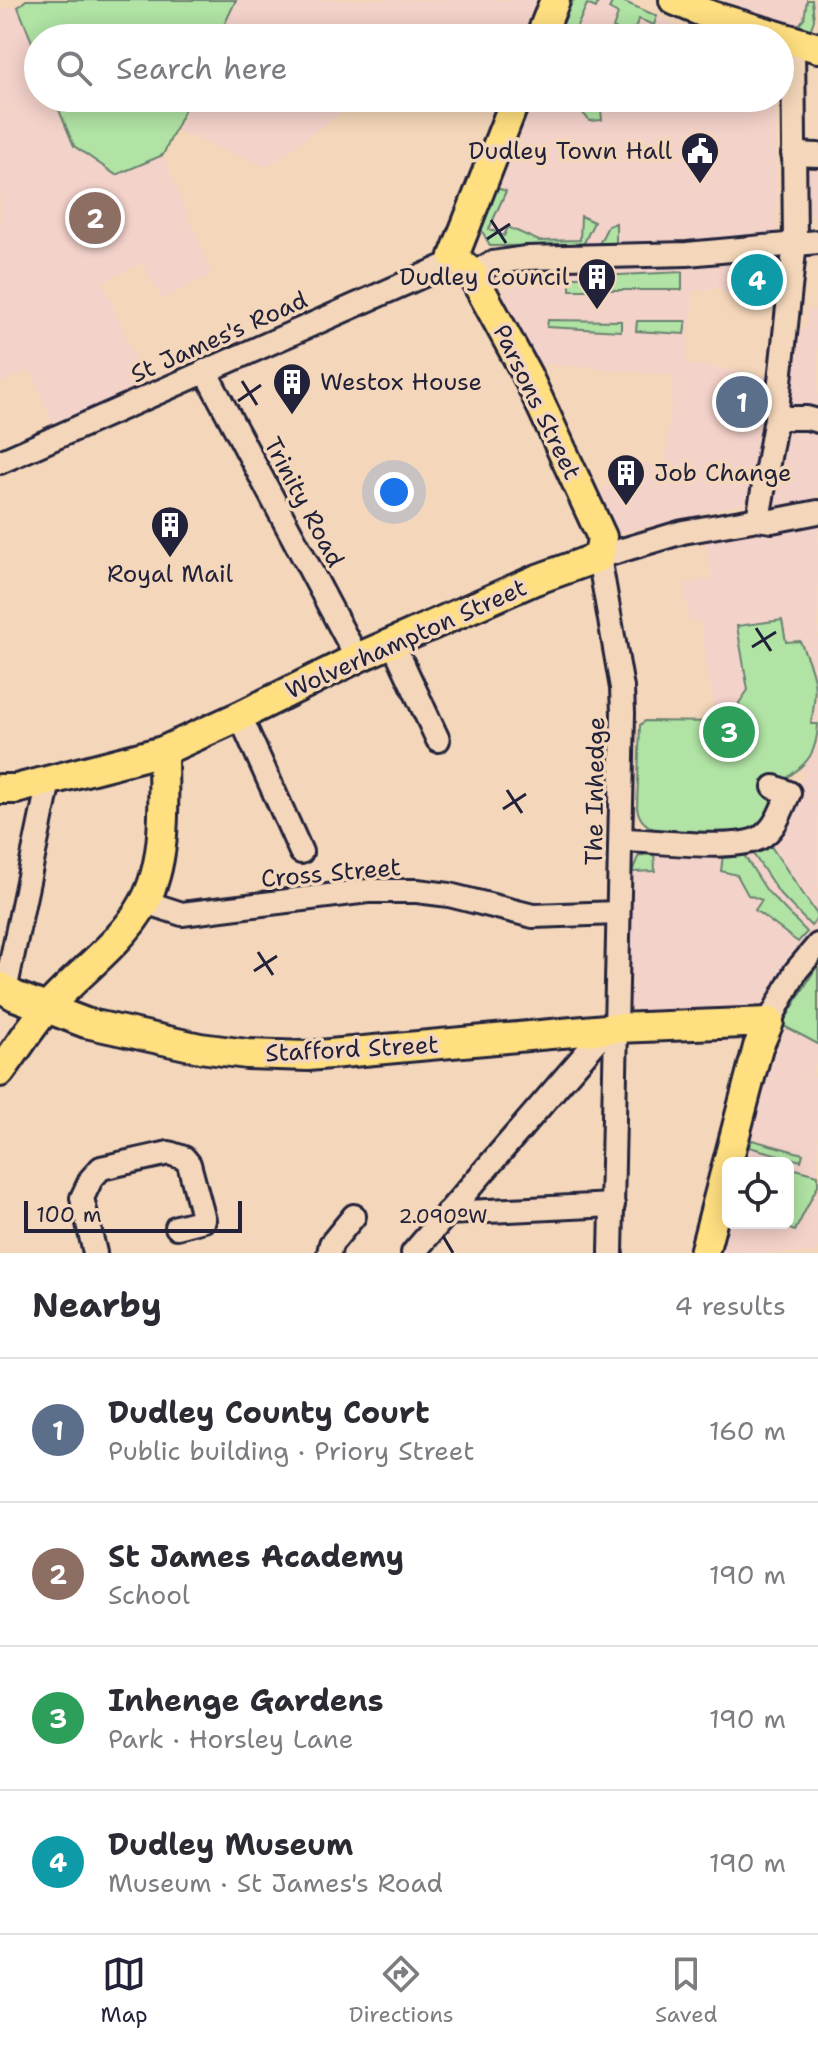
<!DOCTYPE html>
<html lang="en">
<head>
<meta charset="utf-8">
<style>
	:root { --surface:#fff; --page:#f2f2f3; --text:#2b2b33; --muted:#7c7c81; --line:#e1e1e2; --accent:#22223b }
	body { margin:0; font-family:"Shantell Sans",sans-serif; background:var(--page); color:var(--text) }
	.controls { position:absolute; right:24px; bottom:24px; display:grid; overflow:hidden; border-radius:12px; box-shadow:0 4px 20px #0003 }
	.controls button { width:72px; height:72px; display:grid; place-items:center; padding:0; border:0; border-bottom:2px solid var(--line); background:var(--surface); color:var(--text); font:40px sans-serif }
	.scale { position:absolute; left:24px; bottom:20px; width:218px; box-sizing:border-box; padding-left:8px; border:4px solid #22223b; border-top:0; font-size:22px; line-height:28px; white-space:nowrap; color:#22223b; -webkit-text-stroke:6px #f4d7ba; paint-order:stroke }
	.you { position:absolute; left:394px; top:492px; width:28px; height:28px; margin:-20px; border:6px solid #fff; border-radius:50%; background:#1a73e8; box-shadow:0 0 0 12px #1a73e833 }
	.badge { display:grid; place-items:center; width:52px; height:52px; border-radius:50%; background:var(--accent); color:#fff; font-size:26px; font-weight:700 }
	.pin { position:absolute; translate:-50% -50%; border:4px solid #fff; box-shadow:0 2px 8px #0006 }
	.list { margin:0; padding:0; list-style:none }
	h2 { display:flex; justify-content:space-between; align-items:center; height:104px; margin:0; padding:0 32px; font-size:34px }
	h2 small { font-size:26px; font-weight:400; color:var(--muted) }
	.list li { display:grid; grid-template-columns:52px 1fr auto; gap:24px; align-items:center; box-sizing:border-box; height:144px; padding:0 32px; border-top:2px solid var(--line) }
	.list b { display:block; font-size:30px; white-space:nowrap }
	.list p { margin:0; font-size:26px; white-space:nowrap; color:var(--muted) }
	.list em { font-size:26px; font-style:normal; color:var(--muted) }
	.icon { flex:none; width:44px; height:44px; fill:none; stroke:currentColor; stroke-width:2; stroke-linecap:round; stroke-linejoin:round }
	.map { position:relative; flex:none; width:818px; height:1253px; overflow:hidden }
	.search { position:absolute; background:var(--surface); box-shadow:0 4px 20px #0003; left:24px; right:24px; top:24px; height:88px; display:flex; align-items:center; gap:20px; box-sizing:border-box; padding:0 28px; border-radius:44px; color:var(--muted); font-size:30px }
	.sheet { height:680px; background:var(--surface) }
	nav { display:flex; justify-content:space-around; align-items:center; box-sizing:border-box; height:112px; border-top:2px solid var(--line); background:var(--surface); font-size:22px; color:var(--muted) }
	nav a { display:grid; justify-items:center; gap:4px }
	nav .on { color:var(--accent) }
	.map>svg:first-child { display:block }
</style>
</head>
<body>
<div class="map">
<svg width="818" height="1253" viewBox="0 0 818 1253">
	<rect width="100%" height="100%" fill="#f4d7ba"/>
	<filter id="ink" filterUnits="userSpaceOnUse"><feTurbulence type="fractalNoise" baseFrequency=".0125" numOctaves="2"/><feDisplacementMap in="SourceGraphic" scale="16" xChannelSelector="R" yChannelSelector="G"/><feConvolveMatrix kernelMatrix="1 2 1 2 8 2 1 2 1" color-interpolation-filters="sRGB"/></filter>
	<g filter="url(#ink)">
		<!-- built -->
		<g fill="#f3d2ca" fill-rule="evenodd">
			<path d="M 237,0 L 541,0 L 525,38 L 220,38 Z"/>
			<path d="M 571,0 L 626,0 L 701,38 L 555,38 Z"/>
			<path d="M 725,0 L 817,0 L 811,35 L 779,23 Z"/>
			<path d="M 18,7 L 38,57 L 38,98 L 54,98 L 74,146 L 116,174 L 163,155 L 212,274 L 162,299 L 142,263 L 103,282 L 147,388 L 54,427 L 31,370 L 0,383 L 0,8 Z"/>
			<path d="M 192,98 L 353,98 L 343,111 L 267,167 L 177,131 Z"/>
			<path d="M 530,98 L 775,98 L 777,240 L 737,243 L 490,246 L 480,227 Z"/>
			<path d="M 803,162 L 818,163 L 818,218 L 803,210 Z"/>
			<path d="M 784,255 L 783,297 L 722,293 L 721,288 L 691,291 L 692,307 L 686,363 L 769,377 L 752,501 L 611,536 L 596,491 L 613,484 L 614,461 L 665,466 L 674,375 L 547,364 L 538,369 L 501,307 L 508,270 Z"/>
			<path d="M 808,310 L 818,311 L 818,945 L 796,971 L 769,1022 L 818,1044 L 818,1061 L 810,1074 L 818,1079 L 818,1253 L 704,1253 L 758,1047 L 769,1022 L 617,1028 L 618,924 L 622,840 L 718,845 L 753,841 L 771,828 L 789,793 L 806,775 L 800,770 L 808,761 L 817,738 L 818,725 L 811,724 L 818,690 L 810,664 L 800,641 L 786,643 L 740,718 L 716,722 L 700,620 L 689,622 L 684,584 L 712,579 L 706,538 L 758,527 L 769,511 L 793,335 L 796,329 L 806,330 ZM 728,1163 L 788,1163 L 788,1223 L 728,1223 Z"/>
		</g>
		<!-- green -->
		<g fill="#b0e3a4" stroke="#698270" stroke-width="2">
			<path d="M 26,0 L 236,0 L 218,38 L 38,38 L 38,57 L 18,7 Z"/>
			<path d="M 573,0 L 599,0 L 596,8 L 587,4 L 572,38 L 557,38 Z"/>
			<path d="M 613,0 L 620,0 L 657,16 L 654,25 L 639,19 L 631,37 L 613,28 L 618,14 L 609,9 Z"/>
			<path d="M 807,0 L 812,0 L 814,20 L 809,34 L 792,27 L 797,27 L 804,19 Z"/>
			<path d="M 54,98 L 190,98 L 163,155 L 116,175 L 74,146 Z"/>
			<path d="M 559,98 L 578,98 L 601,109 L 602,120 L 590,121 L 581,111 L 559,102 Z"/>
			<path d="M 497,188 L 506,191 L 489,229 L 504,236 L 508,227 L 539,241 L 580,240 L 581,216 L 594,222 L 583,245 L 490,246 L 480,227 Z"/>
			<path d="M 616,223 L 616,246 L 597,248 L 608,226 Z"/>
			<path d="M 682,272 L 682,290 L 599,290 L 599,276 Z"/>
			<rect x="570" y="277" width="21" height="13"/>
			<path d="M 548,320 L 621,321 L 621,331 L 547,327 Z"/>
			<path d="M 637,321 L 686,321 L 684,334 L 636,331 Z"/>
			<path d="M 782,620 L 786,642 L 800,641 C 816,677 818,685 811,724 L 818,724 C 816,770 793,766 771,794 L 774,801 L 771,818 L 746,836 L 657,832 C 647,824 640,823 637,808 L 640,725 L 645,721 L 716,722 L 740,718 L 739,703 L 748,690 L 737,626 Z"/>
			<path d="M 768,842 L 818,916 L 811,926 L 780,894 L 752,852 Z"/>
			<path d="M 654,851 L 655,871 L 632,872 L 638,857 Z"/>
			<path d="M 723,855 L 744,855 L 767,891 L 807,932 L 798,942 L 755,910 L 762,900 L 748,895 L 737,875 L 721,871 Z"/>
			<path d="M 818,964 L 818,1044 L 782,1025 Z"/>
			<path d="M 752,1140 L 803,1154 L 801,1161 L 749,1147 Z"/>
			<path d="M 788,1167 L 818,1175 L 818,1185 L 795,1231 L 774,1223 L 788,1223 Z"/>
		</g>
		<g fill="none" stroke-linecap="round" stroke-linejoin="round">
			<defs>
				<g id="minor">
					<path d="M 793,154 L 818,155"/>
					<path d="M 472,274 L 492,263 L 526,258 L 687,254 L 818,242"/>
					<path d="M 205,371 L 357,658"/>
					<path d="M 776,418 L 807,418 L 818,421"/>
					<path d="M 0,462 L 447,265 L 454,256"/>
					<path d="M 758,519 L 776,418 L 795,242 L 793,42"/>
					<path d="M 393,643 L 438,740"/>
					<path d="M 240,716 L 301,852"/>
					<path d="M 622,840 C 654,840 740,853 763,836 C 777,826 782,808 789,793 L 774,787"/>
					<path d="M 145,902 L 182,914 L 368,891 L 417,891 L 449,895 L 533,916 L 618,913"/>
					<path d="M 5,991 L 49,781"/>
					<path d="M 769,1022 L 796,971 L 818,945"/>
					<path d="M 447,1213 L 613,1205"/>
					<path d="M 95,1253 L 82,1198 L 91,1179 L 101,1168 L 169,1153 L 184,1158 L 189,1164 L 204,1220 L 177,1227"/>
					<path d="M 329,1253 L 331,1244 L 354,1216"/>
					<path d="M 413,1253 L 608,1028"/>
					<path d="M 611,1253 L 623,713 L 622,688 L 599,557 L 683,532 L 758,519 L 772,521 L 818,512"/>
				</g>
				<g id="major">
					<path d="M 674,0 L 712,16 L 818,48"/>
					<path d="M 540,38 L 555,0"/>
					<path d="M 0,789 L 16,789 L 163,751 L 240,716 L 357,658 L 535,580 L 599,557 L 602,537 L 527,375 L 472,274 L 454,256 L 516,98"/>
					<path d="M 0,987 L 15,996 L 86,1023 L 200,1048 L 247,1054 L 308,1056 L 617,1028 L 769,1022 L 758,1047 L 704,1253"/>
					<path d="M 0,1072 C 16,1051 30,1027 48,1007 C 77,974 123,942 144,903 C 168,861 163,797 163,751"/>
				</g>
			</defs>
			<!-- minor casing -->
			<use href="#minor" stroke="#22223b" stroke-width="28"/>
			<!-- major casing -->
			<use href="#major" stroke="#22223b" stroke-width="34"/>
			<!-- minor -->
			<use href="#minor" stroke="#f4d7ba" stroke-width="22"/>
			<!-- major -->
			<use href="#major" stroke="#ffdf80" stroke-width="28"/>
		</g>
	</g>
	<!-- ticks -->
	<path fill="none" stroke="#22223b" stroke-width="3" d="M 491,220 L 506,243M 487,239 L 510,224M 242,381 L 257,405M 238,401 L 261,385M 756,628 L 771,651M 752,647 L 776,632M 507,790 L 522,813M 503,809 L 526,794M 258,952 L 273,975M 254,971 L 277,956M 443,1236 L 453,1253"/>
	<!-- icons -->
	<defs>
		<symbol id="civic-pin" viewBox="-11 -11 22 30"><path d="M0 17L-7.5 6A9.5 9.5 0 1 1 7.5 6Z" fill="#22223b" stroke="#f4d7ba"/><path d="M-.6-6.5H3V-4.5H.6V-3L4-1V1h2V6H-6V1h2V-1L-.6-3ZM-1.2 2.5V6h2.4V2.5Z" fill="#fff"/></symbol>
		<symbol id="building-pin" viewBox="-11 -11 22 30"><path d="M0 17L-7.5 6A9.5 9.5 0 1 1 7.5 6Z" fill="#22223b" stroke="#f4d7ba"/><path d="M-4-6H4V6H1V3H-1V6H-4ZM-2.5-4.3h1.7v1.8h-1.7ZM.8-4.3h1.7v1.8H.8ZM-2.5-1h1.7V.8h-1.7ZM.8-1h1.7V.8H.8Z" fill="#fff"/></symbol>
	</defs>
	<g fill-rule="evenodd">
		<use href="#civic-pin" x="678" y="129" width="44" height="60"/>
		<use href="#building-pin" x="575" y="255" width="44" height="60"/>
		<use href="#building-pin" x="270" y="360" width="44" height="60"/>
		<use href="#building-pin" x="604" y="451" width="44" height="60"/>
		<use href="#building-pin" x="148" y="503" width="44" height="60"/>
	</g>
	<g text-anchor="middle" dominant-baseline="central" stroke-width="7" stroke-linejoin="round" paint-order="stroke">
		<!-- poi labels -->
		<g font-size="24" fill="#22223b" stroke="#f4d7ba" text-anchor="end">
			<text x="672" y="151">Dudley Town Hall</text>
			<text x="569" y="277">Dudley Council</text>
			<text x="320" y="382" text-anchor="start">Westox House</text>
			<text x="654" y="473" text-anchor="start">Job Change</text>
			<text x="170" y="574" text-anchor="middle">Royal Mail</text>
		</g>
		<!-- street labels -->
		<g font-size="24" fill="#22223b" stroke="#f4d7ba">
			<text transform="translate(219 337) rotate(-24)">St James's Road</text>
			<text transform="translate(537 402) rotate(64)">Parsons Street</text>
			<text transform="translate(304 502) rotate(62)">Trinity Road</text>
			<text transform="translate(406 639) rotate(-24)">Wolverhampton Street</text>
			<text transform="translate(595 791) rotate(-89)">The Inhedge</text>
			<text transform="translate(331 873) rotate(-5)">Cross Street</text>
			<text transform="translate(352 1049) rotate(-3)">Stafford Street</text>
		</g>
	</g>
	<g font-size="20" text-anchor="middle" fill="#22223b" stroke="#f4d7ba" stroke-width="7" stroke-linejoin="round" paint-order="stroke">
		<text x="443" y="1223">2.090°W</text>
	</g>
</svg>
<div class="controls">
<button><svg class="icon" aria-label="locate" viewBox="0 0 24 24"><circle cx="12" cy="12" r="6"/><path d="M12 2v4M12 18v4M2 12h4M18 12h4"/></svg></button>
</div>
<div class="scale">100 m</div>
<div class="you"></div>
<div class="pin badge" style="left:742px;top:402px;background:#5c6f8a">1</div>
<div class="pin badge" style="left:95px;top:218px;background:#8d6e63">2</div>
<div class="pin badge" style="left:729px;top:732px;background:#2e9e5b">3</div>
<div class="pin badge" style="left:757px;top:280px;background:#0f9aa8">4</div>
<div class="search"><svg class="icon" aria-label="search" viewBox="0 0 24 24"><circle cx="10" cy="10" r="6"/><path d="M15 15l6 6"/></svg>Search here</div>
</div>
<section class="sheet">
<h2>Nearby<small>4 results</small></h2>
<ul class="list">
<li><span class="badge" style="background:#5c6f8a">1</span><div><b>Dudley County Court</b><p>Public building · Priory Street</p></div><em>160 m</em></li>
<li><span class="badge" style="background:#8d6e63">2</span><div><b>St James Academy</b><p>School</p></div><em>190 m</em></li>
<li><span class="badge" style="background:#2e9e5b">3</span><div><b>Inhenge Gardens</b><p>Park · Horsley Lane</p></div><em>190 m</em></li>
<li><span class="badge" style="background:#0f9aa8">4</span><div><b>Dudley Museum</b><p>Museum · St James's Road</p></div><em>190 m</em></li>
</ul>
</section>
<nav>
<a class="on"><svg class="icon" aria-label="map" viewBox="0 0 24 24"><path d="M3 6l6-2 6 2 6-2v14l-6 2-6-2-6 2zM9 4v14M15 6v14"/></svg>Map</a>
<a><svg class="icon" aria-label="directions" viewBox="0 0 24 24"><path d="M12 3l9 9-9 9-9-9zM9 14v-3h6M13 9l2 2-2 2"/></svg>Directions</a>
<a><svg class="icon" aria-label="saved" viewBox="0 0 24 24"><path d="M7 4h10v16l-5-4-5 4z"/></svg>Saved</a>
</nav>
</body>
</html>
